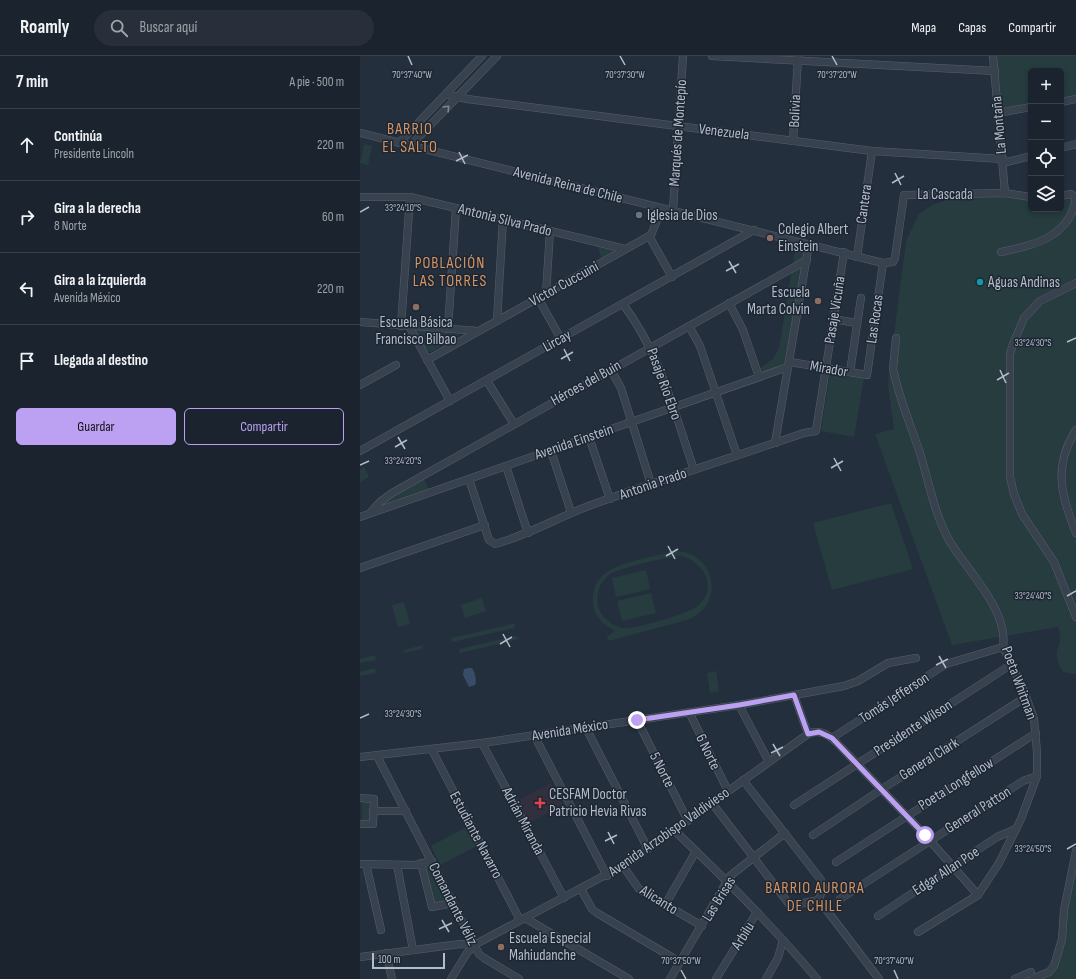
<!DOCTYPE html>
<html lang="es">
<head>
<meta charset="utf-8">
<style>
	:root { --surface:#1b232e; --page:#282f3a; --text:#f1f3f6; --muted:#a0a4aa; --line:#39404a; --accent:#bca0f2 }
	body { margin:0; font-family:"Sofia Sans Condensed",sans-serif; background:var(--page); color:var(--text) }
	.controls { position:absolute; right:12px; top:12px; display:grid; overflow:hidden; border-radius:6px; box-shadow:0 2px 6px #0003 }
	.controls button { width:36px; height:36px; display:grid; place-items:center; padding:0; border:0; border-bottom:1px solid var(--line); background:var(--surface); color:var(--text); font:20px sans-serif }
	.scale { position:absolute; left:12px; bottom:10px; width:73px; box-sizing:border-box; padding-left:4px; border:2px solid #b4bcc9; border-top:0; font-size:11px; line-height:14px; white-space:nowrap; color:#b4bcc9; -webkit-text-stroke:3px #1d2633; paint-order:stroke }
	.stop { position:absolute; width:12px; height:12px; margin:-9px; border:3px solid #bca0f2; border-radius:50%; background:#fff }
	.stop.end { background:#bca0f2; border-color:#fff; box-shadow:0 1px 4px #0008 }
	.list { margin:0; padding:0; list-style:none }
	h2 { display:flex; justify-content:space-between; align-items:center; height:52px; margin:0; padding:0 16px; font-size:17px }
	h2 small { font-size:13px; font-weight:400; color:var(--muted) }
	.list li { display:grid; grid-template-columns:26px 1fr auto; gap:12px; align-items:center; box-sizing:border-box; height:72px; padding:0 16px; border-top:1px solid var(--line) }
	.list b { display:block; font-size:15px; white-space:nowrap }
	.list p { margin:0; font-size:13px; white-space:nowrap; color:var(--muted) }
	.list em { font-size:13px; font-style:normal; color:var(--muted) }
	.actions { display:flex; gap:8px; padding:12px 16px }
	.actions a { flex:1; padding:9px 0; border:1px solid var(--accent); border-radius:6px; text-align:center; font-size:14px; color:var(--accent) }
	.actions .main { background:var(--accent); color:#111 }
	.icon { flex:none; width:22px; height:22px; fill:none; stroke:currentColor; stroke-width:2; stroke-linecap:round; stroke-linejoin:round }
	.map { position:relative; flex:none; width:716px; height:923px; overflow:hidden }
	header { display:flex; align-items:center; gap:24px; box-sizing:border-box; height:56px; padding:0 20px; background:var(--surface); border-bottom:1px solid var(--line) }
	header strong { font-size:19px }
	nav { display:flex; gap:22px; margin-inline-start:auto; font-size:14px }
	.search { width:280px; height:36px; background:var(--page); display:flex; align-items:center; gap:10px; box-sizing:border-box; padding:0 14px; border-radius:22px; color:var(--muted); font-size:15px }
	main { display:flex }
	aside { flex:1; background:var(--surface) }
	.map>svg:first-child { display:block }
</style>
</head>
<body>
<header>
<strong>Roamly</strong>
<div class="search"><svg class="icon" aria-label="search" viewBox="0 0 24 24"><circle cx="10" cy="10" r="6"/><path d="M15 15l6 6"/></svg>Buscar aquí</div>
<nav><a>Mapa</a><a>Capas</a><a>Compartir</a></nav>
</header>
<main>
<aside>
<h2>7 min<small>A pie · 500 m</small></h2>
<ul class="list">
<li><svg class="icon" aria-label="ahead" viewBox="0 0 24 24"><path d="M12 20V5M6 11l6-6 6 6"/></svg><div><b>Continúa</b><p>Presidente Lincoln</p></div><em>220 m</em></li>
<li><svg class="icon" aria-label="right" viewBox="0 0 24 24"><path d="M7 20v-9h11M14 6l5 5-5 5"/></svg><div><b>Gira a la derecha</b><p>8 Norte</p></div><em>60 m</em></li>
<li><svg class="icon" aria-label="left" viewBox="0 0 24 24"><path d="M17 20v-9H6M10 6l-5 5 5 5"/></svg><div><b>Gira a la izquierda</b><p>Avenida México</p></div><em>220 m</em></li>
<li><svg class="icon" aria-label="arrive" viewBox="0 0 24 24"><path d="M6 21V4h12l-3 4 3 4H6"/></svg><div><b>Llegada al destino</b></div></li>
</ul>
<div class="actions"><a class="main">Guardar</a><a>Compartir</a></div>
</aside>
<div class="map">
<svg width="716" height="923" viewBox="0 0 716 923">
	<rect width="100%" height="100%" fill="#242f3e"/>
	<!-- medical -->
	<path fill="#32303f" d="M 191,727 L 203,749 L 169,767 L 158,744 Z"/>
	<!-- green -->
	<g fill="#263c3f" fill-rule="evenodd">
		<path d="M 634,0 L 716,0 L 716,40 L 701,44 L 701,15 L 671,15 L 671,50 L 641,55 Z"/>
		<path d="M 4,88 L 12,90 L 8,109 L 0,107 Z"/>
		<path d="M 716,137 L 716,618 L 715,618 L 703,616 C 688,593 706,591 698,571 L 592,589 L 515,378 L 534,373 L 528,330 L 529,318 L 546,185 L 559,158 L 572,149 L 595,141 L 648,140 L 671,143 L 671,153 L 701,153 L 701,145 L 710,143 Z"/>
		<path d="M 238,191 L 253,194 L 253,196 L 241,202 Z"/>
		<path d="M 447,194 L 427,305 L 424,309 L 400,318 L 399,313 L 413,303 L 419,292 L 435,195 Z"/>
		<path d="M 60,274 L 97,278 L 99,279 L 71,296 L 66,295 L 57,279 L 57,277 Z"/>
		<path d="M 470,316 L 504,321 L 494,381 L 461,375 Z"/>
		<path d="M 4,411 L 9,421 L 0,426 L 0,414 Z"/>
		<path d="M 64,423 L 69,434 L 20,452 L 27,443 Z"/>
		<path d="M 531,447 L 553,513 L 472,534 L 453,467 Z"/>
		<path d="M 318,495 C 358,499 364,551 327,564 L 248,585 L 247,581 L 255,575 C 243,568 233,560 233,545 C 231,515 262,508 285,502 C 296,500 307,496 318,495 ZM 319,500 C 342,503 359,531 339,549 C 331,557 276,573 264,572 C 256,571 248,566 243,560 C 234,548 236,529 249,519 C 258,512 306,501 319,500 Z"/>
		<path d="M 286,514 L 290,533 L 256,541 L 252,522 Z"/>
		<path d="M 291,537 L 296,557 L 262,565 L 257,545 Z"/>
		<path d="M 122,542 L 126,555 L 105,562 L 101,549 Z"/>
		<path d="M 44,546 L 50,568 L 38,571 L 32,549 Z"/>
		<path d="M 152,568 L 155,568 L 154,572 L 92,586 L 91,582 Z"/>
		<path d="M 156,580 L 159,583 L 100,597 L 99,593 Z"/>
		<path d="M 63,589 L 62,593 L 45,597 L 44,594 Z"/>
		<path d="M 15,599 L 16,604 L 0,607 L 0,603 Z"/>
		<path d="M 15,612 L 16,617 L 0,620 L 0,616 Z"/>
		<path d="M 356,615 L 359,635 L 350,637 L 347,617 Z"/>
		<path d="M 1,744 L 9,744 L 10,764 L 2,764 Z"/>
		<path d="M 107,771 L 117,790 L 80,809 L 71,790 Z"/>
		<path d="M 716,805 L 716,923 L 680,923 L 693,917 L 698,909 L 706,853 Z"/>
		<path d="M 64,811 L 69,811 L 88,847 L 74,849 Z"/>
	</g>
	<!-- water -->
	<path fill="#394c67" d="M 108,612 L 112,612 C 115,616 117,625 115,629 L 109,631 L 103,619 L 104,613 Z"/>
	<g fill="none" stroke-linecap="round" stroke-linejoin="round">
		<defs>
			<g id="minor">
				<path d="M 352,0 L 635,15"/>
				<path d="M 633,0 L 645,137"/>
				<path d="M 86,38 L 107,43 L 512,95 L 643,103"/>
				<path d="M 701,46 L 716,43"/>
				<path d="M 638,57 L 671,51"/>
				<path d="M 0,77 L 523,207 L 533,206 L 535,202 L 544,139 L 645,137 L 671,141"/>
				<path d="M 433,85 L 438,2"/>
				<path d="M 39,87 L 122,0"/>
				<path d="M 50,90 L 137,0"/>
				<path d="M 701,92 L 716,88"/>
				<path d="M 643,107 L 671,100"/>
				<path d="M 0,141 L 50,141 L 265,193"/>
				<path d="M 313,154 L 323,0"/>
				<path d="M 289,180 L 312,221"/>
				<path d="M 641,196 C 674,189 711,181 716,141 L 711,138 L 701,140"/>
				<path d="M 497,201 L 512,95"/>
				<path d="M 716,227 L 680,245 L 664,262 L 653,288 L 650,298 L 650,421 L 654,438 L 662,458 L 694,506 L 716,561"/>
				<path d="M 186,238 L 190,175"/>
				<path d="M 178,242 L 201,283"/>
				<path d="M 369,247 L 383,274 L 399,321"/>
				<path d="M 263,248 C 301,299 314,355 334,414"/>
				<path d="M 473,263 L 497,267"/>
				<path d="M 137,265 L 143,163"/>
				<path d="M 0,266 L 118,275"/>
				<path d="M 41,270 L 50,141"/>
				<path d="M 49,270 L 90,345"/>
				<path d="M 329,270 L 340,290 L 377,399"/>
				<path d="M 88,273 L 96,152"/>
				<path d="M 536,282 L 533,313 L 536,325 C 542,349 552,373 560,397 C 569,426 574,457 589,484 C 606,514 649,554 643,591 L 664,635 L 674,663 L 677,696 L 677,720 L 661,763 L 639,807 L 618,839 L 558,876"/>
				<path d="M 67,304 L 291,179 L 302,152"/>
				<path d="M 430,306 L 507,319 L 523,207"/>
				<path d="M 251,314 L 261,332 L 291,428"/>
				<path d="M 490,316 L 501,242"/>
				<path d="M 127,325 L 154,368"/>
				<path d="M 0,329 L 36,309"/>
				<path d="M 716,374 C 693,410 701,440 716,477"/>
				<path d="M 229,381 L 250,443"/>
				<path d="M 415,387 L 449,188"/>
				<path d="M 0,395 L 394,174"/>
				<path d="M 191,395 L 211,456"/>
				<path d="M 146,410 L 168,477"/>
				<path d="M 109,423 L 129,484 L 135,488 C 169,479 200,460 234,448 C 303,423 374,401 444,377 L 456,375 L 484,196"/>
				<path d="M 10,457 L 20,446 L 32,437 L 447,204"/>
				<path d="M 0,461 L 428,311"/>
				<path d="M 0,512 L 125,469"/>
				<path d="M 434,639 L 448,678"/>
				<path d="M 379,649 L 409,706"/>
				<path d="M 329,656 L 368,735"/>
				<path d="M 277,664 L 328,765"/>
				<path d="M 226,672 L 288,793"/>
				<path d="M 174,679 L 247,820"/>
				<path d="M 472,682 L 586,608 L 643,591"/>
				<path d="M 122,687 L 204,842"/>
				<path d="M 72,694 L 160,864"/>
				<path d="M 17,700 L 119,898 L 124,902 L 159,923"/>
				<path d="M 0,701 L 122,687 L 379,649 L 484,630 L 498,625 L 528,607 L 556,602"/>
				<path d="M 383,724 L 461,824 L 463,831 L 459,844"/>
				<path d="M 0,742 L 14,743 L 13,768 L 0,768"/>
				<path d="M 352,747 L 429,848 L 433,849 L 459,844"/>
				<path d="M 434,749 L 652,608"/>
				<path d="M 13,755 L 46,755"/>
				<path d="M 314,774 C 364,822 413,870 457,923"/>
				<path d="M 453,779 L 522,733 L 666,641"/>
				<path d="M 476,806 L 676,677"/>
				<path d="M 61,807 L 72,851 L 93,847"/>
				<path d="M 0,808 L 55,809 L 72,805"/>
				<path d="M 6,808 L 21,874"/>
				<path d="M 37,809 L 53,894"/>
				<path d="M 263,810 L 279,833 L 342,870"/>
				<path d="M 221,833 L 232,853 L 237,857 L 320,906"/>
				<path d="M 480,843 L 663,725 L 677,720"/>
				<path d="M 459,844 L 519,923"/>
				<path d="M 305,849 L 336,795"/>
				<path d="M 518,860 L 637,781 L 656,773"/>
				<path d="M 165,862 L 269,923"/>
				<path d="M 26,897 L 32,923"/>
				<path d="M 0,901 L 100,888 L 114,889"/>
				<path d="M 91,923 L 107,897 L 116,888 L 268,807 L 448,678 C 461,672 470,680 479,689 L 565,779 L 618,839"/>
				<path d="M 310,923 L 370,820 L 425,777"/>
				<path d="M 356,923 L 397,856"/>
				<path d="M 406,923 L 418,902 L 423,884"/>
				<path d="M 655,923 L 671,916"/>
				<path d="M 672,923 L 689,916 L 694,910 L 702,883 L 704,854 L 716,795"/>
			</g>
		</defs>
		<!-- minor casing -->
		<use href="#minor" stroke="#565f6c" stroke-width="8"/>
		<!-- minor -->
		<use href="#minor" stroke="#38414e" stroke-width="7"/>
	</g>
	<!-- one-way arrows -->
	<defs><path id="oneway-chevron" d="M-2-3.5L2.5 0L-2 3.5" fill="none" stroke-width="1.6" stroke-linecap="round" stroke-linejoin="round"/></defs>
	<use stroke="#7c8592" href="#oneway-chevron" transform="translate(87 52) rotate(-46)"/>
	<g fill="none" stroke-linecap="round" stroke-linejoin="round">
		<!-- route -->
		<path stroke="#bca0f2" stroke-width="5" d="M 277,664 L 379,649 L 434,639 L 448,678 L 459,676 L 472,682 L 565,779"/>
	</g>
	<!-- ticks -->
	<path fill="none" stroke="#b4bcc9" stroke-width="1.5" d="M 48,0 L 52,9M 260,0 L 265,9M 472,0 L 477,9M 99,96 L 105,108M 96,105 L 108,99M 535,117 L 541,129M 532,127 L 544,120M 0,156 L 9,151M 369,205 L 376,217M 366,215 L 379,208M 707,286 L 716,282M 204,293 L 210,305M 201,303 L 213,296M 640,314 L 646,327M 637,324 L 649,317M 38,381 L 45,393M 35,391 L 47,384M 474,402 L 481,415M 0,409 L 9,405M 471,412 L 483,405M 308,490 L 315,503M 306,500 L 318,493M 707,540 L 716,535M 143,578 L 150,591M 140,588 L 152,581M 579,600 L 586,612M 576,609 L 588,603M 0,662 L 9,658M 413,688 L 420,700M 411,697 L 423,691M 248,776 L 254,788M 245,785 L 257,779M 707,793 L 716,788M 82,864 L 89,876M 79,873 L 92,867M 321,914 L 326,923M 534,914 L 538,923"/>
	<!-- markers -->
	<circle fill="#6b7280" stroke="#1d2633" stroke-width="1.5" cx="279" cy="159" r="4"/>
	<g fill="#8d6e63" stroke="#1d2633" stroke-width="1.5">
		<circle cx="410" cy="182" r="4"/>
		<circle cx="458" cy="245" r="4"/>
		<circle cx="56" cy="251" r="4"/>
		<circle cx="141" cy="891" r="4"/>
	</g>
	<circle fill="#0f9aa8" stroke="#1d2633" stroke-width="1.5" cx="620" cy="226" r="4"/>
	<path fill="#e0444e" stroke="#1d2633" stroke-width="1.5" d="M178 741h4v4h4v4h-4v4h-4v-4h-4v-4h4z"/>
	<g text-anchor="middle" dominant-baseline="central" stroke-width="3" stroke-linejoin="round" paint-order="stroke">
		<!-- street labels -->
		<g font-size="15" fill="#b4bcc9" stroke="#1d2633">
			<text transform="translate(435 55) rotate(-87)">Bolivia</text>
			<text transform="translate(639 69) rotate(-95)">La Montaña</text>
			<text transform="translate(364 76) rotate(7)">Venezuela</text>
			<text transform="translate(318 77) rotate(-86)">Marqués de Montepío</text>
			<text transform="translate(208 129) rotate(14)">Avenida Reina de Chile</text>
			<text x="585" y="138">La Cascada</text>
			<text transform="translate(504 148) rotate(-82)">Cantera</text>
			<text transform="translate(145 164) rotate(14)">Antonia Silva Prado</text>
			<text transform="translate(204 228) rotate(-29)">Víctor Cuccuini</text>
			<text transform="translate(475 254) rotate(-81)">Pasaje Vicuña</text>
			<text transform="translate(515 263) rotate(-82)">Las Rocas</text>
			<text transform="translate(197 285) rotate(-29)">Lircay</text>
			<text transform="translate(469 313) rotate(10)">Mirador</text>
			<text transform="translate(226 327) rotate(-29)">Héroes del Buin</text>
			<text transform="translate(304 328) rotate(70)">Pasaje Río Ebro</text>
			<text transform="translate(214 386) rotate(-19)">Avenida Einstein</text>
			<text transform="translate(293 428) rotate(-19)">Antonia Prado</text>
			<text transform="translate(659 627) rotate(70)">Poeta Whitman</text>
			<text transform="translate(534 642) rotate(-33)">Tomás Jefferson</text>
			<text transform="translate(553 672) rotate(-33)">Presidente Wilson</text>
			<text transform="translate(210 674) rotate(-9)">Avenida México</text>
			<text transform="translate(348 696) rotate(64)">6 Norte</text>
			<text transform="translate(569 703) rotate(-32)">General Clark</text>
			<text transform="translate(302 714) rotate(63)">5 Norte</text>
			<text transform="translate(596 728) rotate(-32)">Poeta Longfellow</text>
			<text transform="translate(618 754) rotate(-32)">General Patton</text>
			<text transform="translate(163 765) rotate(62)">Adrián Miranda</text>
			<text transform="translate(309 776) rotate(-35)">Avenida Arzobispo Valdivieso</text>
			<text transform="translate(116 779) rotate(62)">Estudiante Navarro</text>
			<text transform="translate(586 815) rotate(-33)">Edgar Allan Poe</text>
			<text transform="translate(359 843) rotate(-58)">Las Brisas</text>
			<text transform="translate(299 844) rotate(32)">Alicanto</text>
			<text transform="translate(93 848) rotate(63)">Comandante Véliz</text>
			<text transform="translate(383 880) rotate(-58)">Arbilu</text>
		</g>
		<!-- poi labels -->
		<g font-size="15" fill="#b4bcc9" stroke="#1d2633" text-anchor="start">
			<text x="287" y="159">Iglesia de Dios</text>
			<text x="418" y="173">Colegio Albert<tspan x="418" dy="17">Einstein</tspan></text>
			<text x="628" y="226">Aguas Andinas</text>
			<text x="450" y="236" text-anchor="end">Escuela<tspan x="450" dy="17">Marta Colvin</tspan></text>
			<text x="56" y="266" text-anchor="middle">Escuela Básica<tspan x="56" dy="17">Francisco Bilbao</tspan></text>
			<text x="189" y="738">CESFAM Doctor<tspan x="189" dy="17">Patricio Hevia Rivas</tspan></text>
			<text x="149" y="882">Escuela Especial<tspan x="149" dy="17">Mahiudanche</tspan></text>
		</g>
		<!-- neighbourhood labels -->
		<g font-size="16" letter-spacing="1" fill="#d59563" stroke="#1d2633">
			<text x="50" y="73">BARRIO<tspan x="50" dy="18">EL SALTO</tspan></text>
			<text x="90" y="207">POBLACIÓN<tspan x="90" dy="18">LAS TORRES</tspan></text>
			<text x="455" y="832">BARRIO AURORA<tspan x="455" dy="18">DE CHILE</tspan></text>
		</g>
	</g>
	<g font-size="10" text-anchor="middle" fill="#b4bcc9" stroke="#1d2633" stroke-width="3" stroke-linejoin="round" paint-order="stroke">
		<text x="52" y="22">70°37'40"W</text>
		<text x="265" y="22">70°37'30"W</text>
		<text x="477" y="22">70°37'20"W</text>
		<text x="43" y="155">33°24'10"S</text>
		<text x="673" y="290">33°24'30"S</text>
		<text x="43" y="408">33°24'20"S</text>
		<text x="673" y="543">33°24'40"S</text>
		<text x="43" y="661">33°24'30"S</text>
		<text x="673" y="796">33°24'50"S</text>
		<text x="321" y="908">70°37'50"W</text>
		<text x="534" y="908">70°37'40"W</text>
	</g>
</svg>
<div class="controls">
<button>+</button>
<button>−</button>
<button><svg class="icon" aria-label="locate" viewBox="0 0 24 24"><circle cx="12" cy="12" r="6"/><path d="M12 2v4M12 18v4M2 12h4M18 12h4"/></svg></button>
<button><svg class="icon" aria-label="layers" viewBox="0 0 24 24"><path d="M12 4l9 5-9 5-9-5zM3 14l9 5 9-5"/></svg></button>
</div>
<div class="scale">100 m</div>
<div class="stop" style="left:565px;top:779px"></div>
<div class="stop end" style="left:277px;top:664px"></div>
</div>
</main>
</body>
</html>
